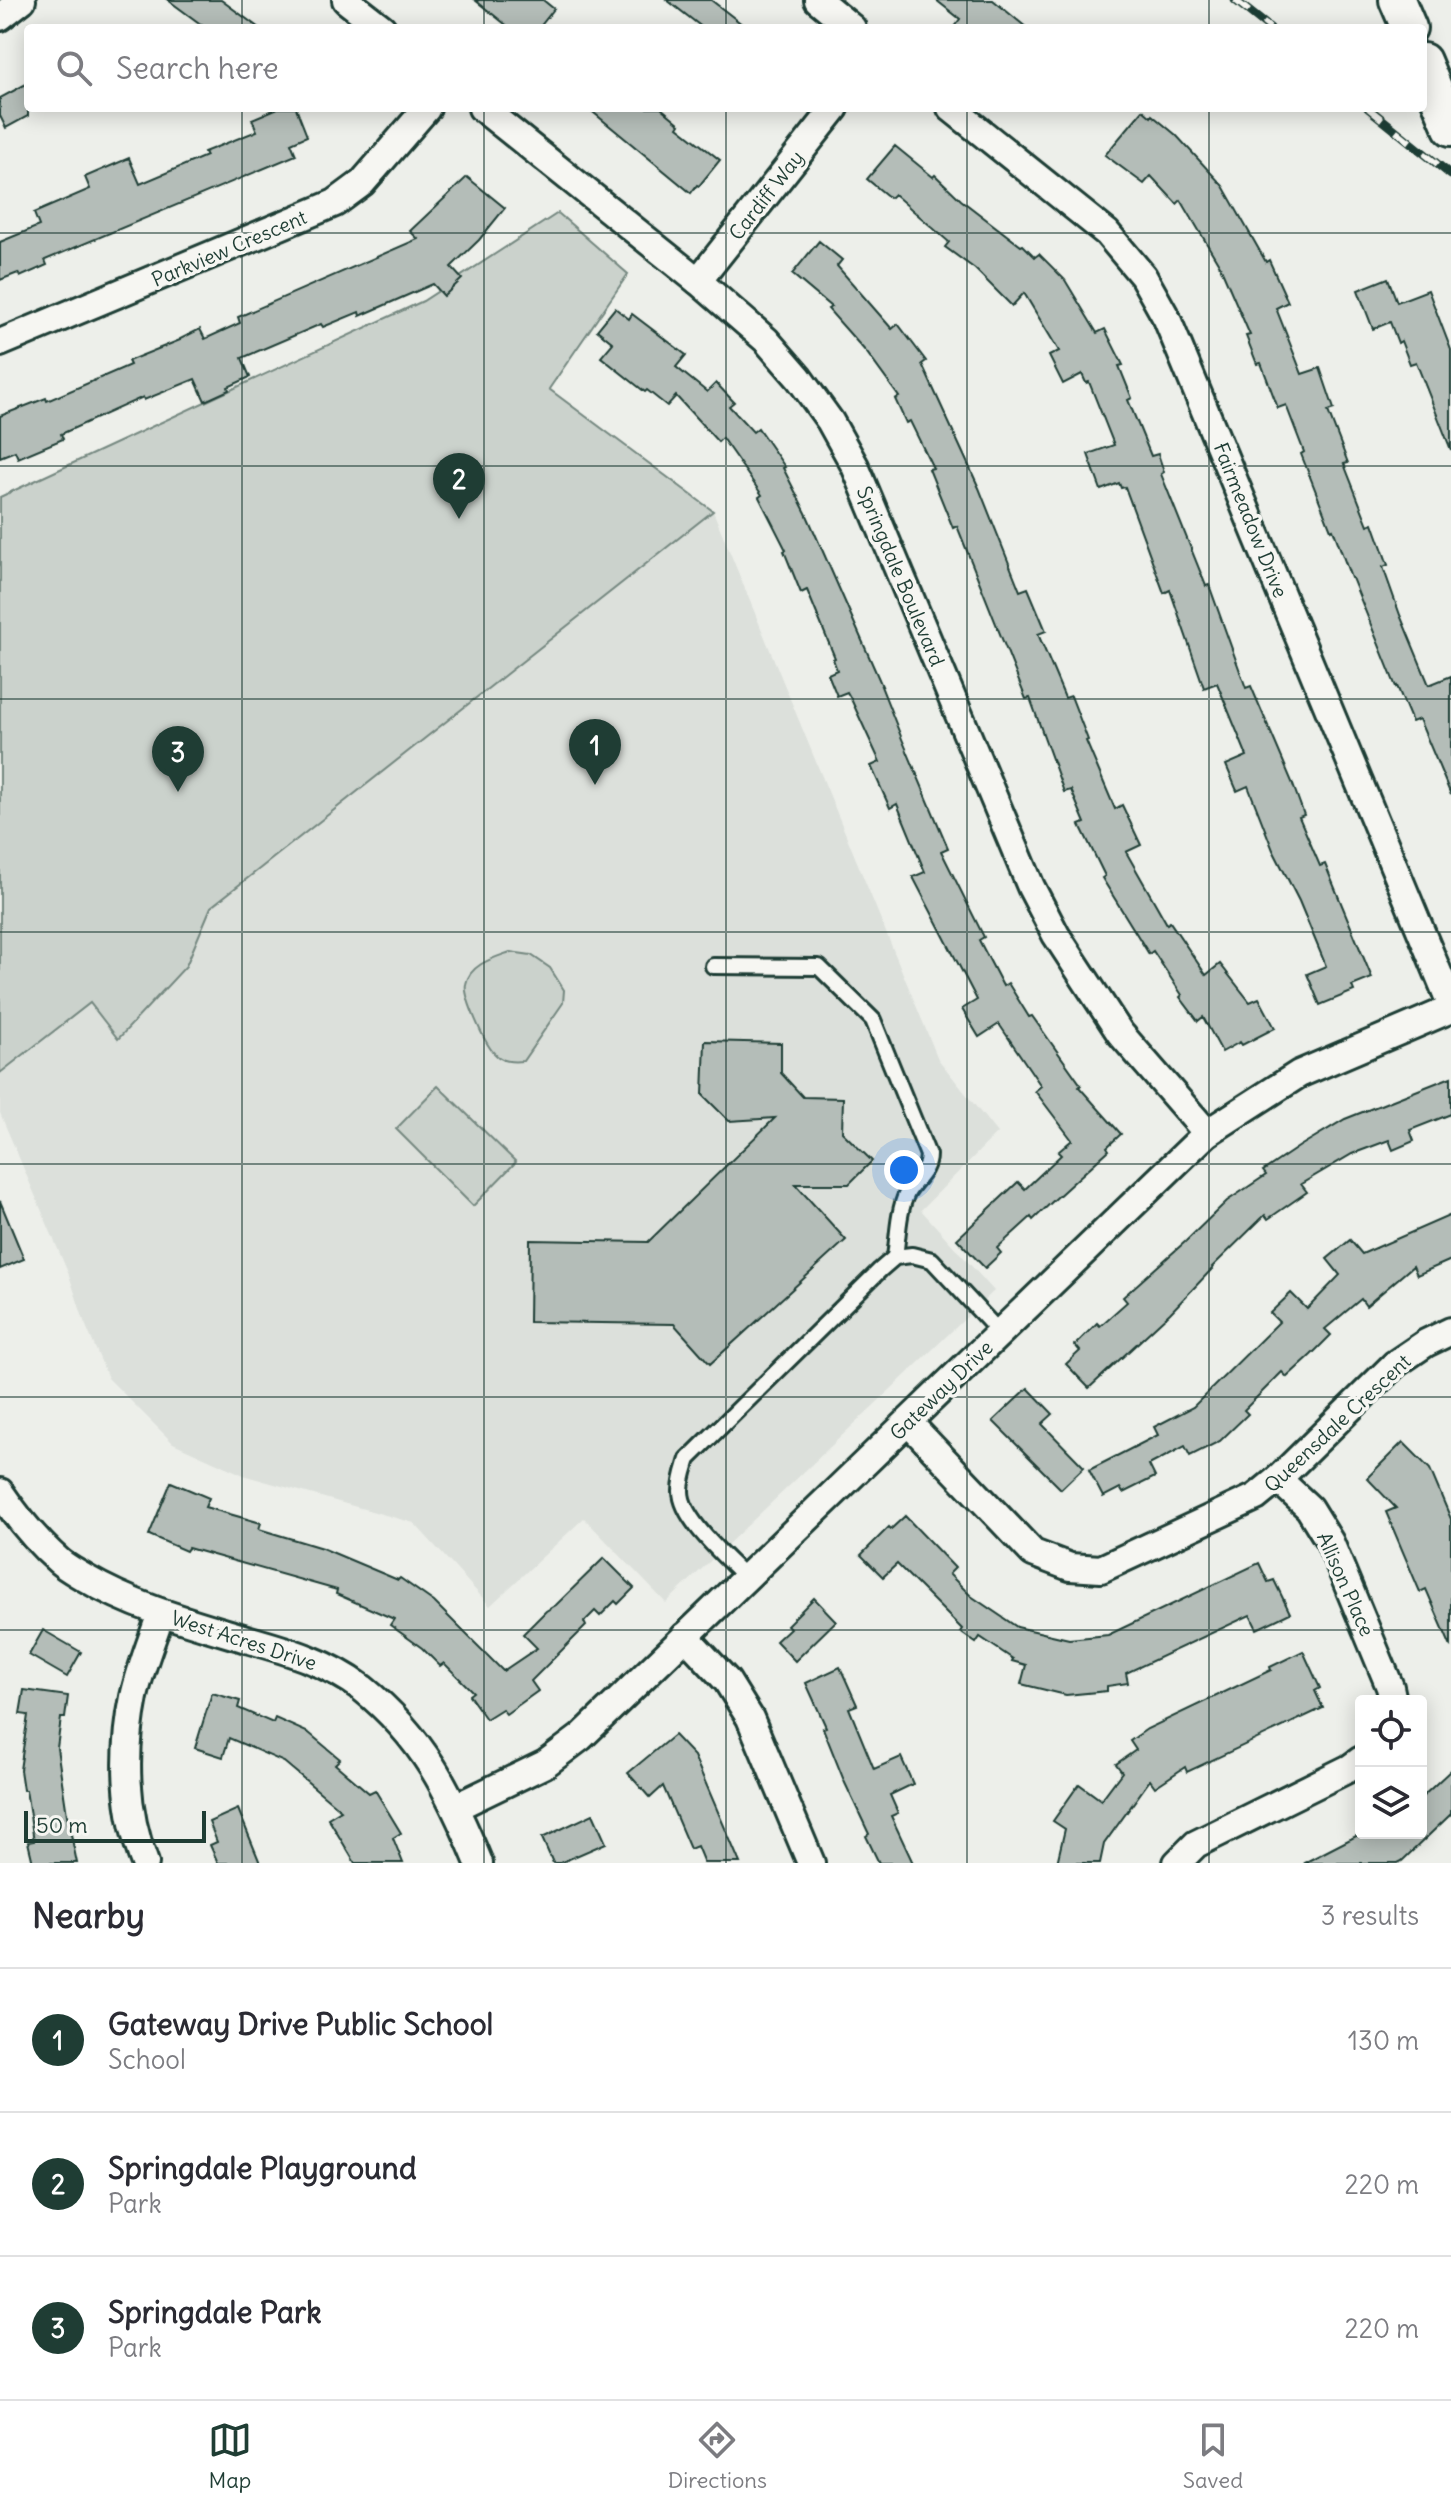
<!DOCTYPE html>
<html lang="en">
<head>
<meta charset="utf-8">
<style>
	:root { --surface:#fff; --page:#f2f2f3; --text:#2b2b33; --muted:#7c7c81; --line:#e1e1e2; --accent:#1f3d34 }
	body { margin:0; font-family:Delius,sans-serif; background:var(--page); color:var(--text) }
	.controls { position:absolute; right:24px; bottom:24px; display:grid; overflow:hidden; border-radius:8px; box-shadow:0 4px 20px #0003 }
	.controls button { width:72px; height:72px; display:grid; place-items:center; padding:0; border:0; border-bottom:2px solid var(--line); background:var(--surface); color:var(--text); font:40px sans-serif }
	.scale { position:absolute; left:24px; bottom:20px; width:182px; box-sizing:border-box; padding-left:8px; border:4px solid #1f3d34; border-top:0; font-size:22px; line-height:28px; white-space:nowrap; color:#1f3d34; -webkit-text-stroke:6px #f6f6f2; paint-order:stroke }
	.you { position:absolute; left:904px; top:1170px; width:28px; height:28px; margin:-20px; border:6px solid #fff; border-radius:50%; background:#1a73e8; box-shadow:0 0 0 12px #1a73e833 }
	.badge { display:grid; place-items:center; width:52px; height:52px; border-radius:50%; background:var(--accent); color:#fff; font-size:26px; font-weight:700 }
	.pin { position:absolute; translate:-50% -66px; filter:drop-shadow(0 2px 4px #0008) }
	.pin::after { content:''; position:absolute; top:42px; width:28px; height:24px; background:inherit; clip-path:polygon(0 0,100% 0,50% 100%) }
	.list { margin:0; padding:0; list-style:none }
	h2 { display:flex; justify-content:space-between; align-items:center; height:104px; margin:0; padding:0 32px; font-size:34px }
	h2 small { font-size:26px; font-weight:400; color:var(--muted) }
	.list li { display:grid; grid-template-columns:52px 1fr auto; gap:24px; align-items:center; box-sizing:border-box; height:144px; padding:0 32px; border-top:2px solid var(--line) }
	.list b { display:block; font-size:30px; white-space:nowrap }
	.list p { margin:0; font-size:26px; white-space:nowrap; color:var(--muted) }
	.list em { font-size:26px; font-style:normal; color:var(--muted) }
	.icon { flex:none; width:44px; height:44px; fill:none; stroke:currentColor; stroke-width:2; stroke-linecap:round; stroke-linejoin:round }
	.map { position:relative; flex:none; width:1451px; height:1863px; overflow:hidden }
	.search { position:absolute; background:var(--surface); box-shadow:0 4px 20px #0003; left:24px; right:24px; top:24px; height:88px; display:flex; align-items:center; gap:20px; box-sizing:border-box; padding:0 28px; border-radius:8px; color:var(--muted); font-size:30px }
	.sheet { height:536px; background:var(--surface) }
	nav { display:flex; justify-content:space-around; align-items:center; box-sizing:border-box; height:112px; border-top:2px solid var(--line); background:var(--surface); font-size:22px; color:var(--muted) }
	nav a { display:grid; justify-items:center; gap:4px }
	nav .on { color:var(--accent) }
	.map>svg:first-child { display:block }
</style>
</head>
<body>
<div class="map">
<svg width="1451" height="1863" viewBox="0 0 1451 1863">
	<rect width="100%" height="100%" fill="#edefea"/>
	<filter id="ink" filterUnits="userSpaceOnUse"><feTurbulence type="fractalNoise" baseFrequency=".0125" numOctaves="2"/><feDisplacementMap in="SourceGraphic" scale="16" xChannelSelector="R" yChannelSelector="G"/><feConvolveMatrix kernelMatrix="1 2 1 2 8 2 1 2 1" color-interpolation-filters="sRGB"/></filter>
	<g filter="url(#ink)">
		<!-- built -->
		<path fill="#dce0db" d="M 713,511 L 938,1059 L 997,1133 L 921,1210 L 994,1291 L 666,1603 L 584,1518 L 490,1606 L 414,1523 L 246,1476 L 173,1443 L 108,1378 L 84,1321 L 69,1275 L 0,1113 L 0,1073 Z"/>
		<!-- green -->
		<g fill="#cbd2cc" stroke="#758880" stroke-width="2">
			<path d="M 558,213 L 628,274 L 549,389 L 713,511 L 211,907 L 186,966 L 118,1039 L 90,1003 L 0,1073 L 0,497 L 423,301 Z"/>
			<path d="M 510,952 L 531,955 L 550,968 L 564,990 L 563,1003 L 523,1061 C 512,1062 502,1062 494,1053 C 485,1044 463,996 466,984 C 470,964 494,958 510,952 Z"/>
			<path d="M 438,1086 L 516,1162 L 473,1206 L 396,1129 Z"/>
		</g>
		<!-- building -->
		<g fill="#b4bdb8" stroke="#1f3d34" stroke-width="2">
			<path d="M 168,0 L 221,0 L 259,28 L 206,28 Z"/>
			<path d="M 475,0 L 543,0 L 554,9 L 539,28 L 510,28 Z"/>
			<path d="M 667,0 L 711,0 L 747,28 L 703,28 Z"/>
			<path d="M 936,0 L 993,0 L 1027,28 L 953,28 L 960,19 Z"/>
			<path d="M 28,83 L 28,116 L 6,128 L 0,116 L 0,98 Z"/>
			<path d="M 278,108 L 296,108 L 307,136 L 291,143 L 296,155 L 45,260 L 47,265 L 20,277 L 18,273 L 0,280 L 0,242 L 39,226 L 34,213 L 90,189 L 85,177 L 129,158 L 140,184 L 206,156 L 204,152 L 257,131 L 252,119 Z"/>
			<path d="M 588,108 L 661,108 L 680,124 L 678,127 L 720,160 L 699,186 L 697,185 L 691,193 Z"/>
			<path d="M 1143,110 L 1151,117 L 1152,115 L 1176,135 L 1223,186 L 1266,262 L 1269,260 L 1288,302 L 1276,308 L 1302,374 L 1320,368 L 1334,409 L 1328,411 L 1348,463 L 1344,464 L 1368,525 L 1373,523 L 1388,565 L 1383,567 L 1400,615 L 1429,685 L 1451,676 L 1451,795 L 1419,719 L 1412,722 L 1397,686 L 1396,687 L 1352,578 L 1351,578 L 1333,529 L 1331,530 L 1301,454 L 1304,452 L 1286,405 L 1278,408 L 1261,363 L 1257,364 L 1246,336 L 1250,335 L 1220,266 L 1181,200 L 1177,204 L 1151,176 L 1144,184 L 1105,155 Z"/>
			<path d="M 895,146 L 933,177 L 935,175 L 961,200 L 1021,246 L 1023,245 L 1035,257 L 1039,254 L 1065,280 L 1097,333 L 1105,329 L 1123,365 L 1119,366 L 1132,398 L 1128,400 L 1151,456 L 1158,454 L 1164,472 L 1161,474 L 1206,586 L 1209,585 L 1246,688 L 1251,686 L 1292,782 L 1304,815 L 1299,817 L 1320,866 L 1325,864 L 1372,978 L 1352,986 L 1354,991 L 1320,1005 L 1307,974 L 1326,966 L 1299,901 L 1273,850 L 1248,786 L 1237,791 L 1226,765 L 1247,756 L 1217,683 L 1204,688 L 1170,590 L 1164,593 L 1125,487 L 1121,488 L 1119,483 L 1101,490 L 1088,454 L 1114,445 L 1089,382 L 1086,383 L 1082,374 L 1063,384 L 1049,356 L 1059,351 L 1024,293 L 1012,306 L 975,269 L 945,247 L 949,242 L 894,194 L 890,198 L 867,179 Z"/>
			<path d="M 467,177 L 505,208 L 479,240 L 451,267 L 462,279 L 444,296 L 433,284 L 360,316 L 359,312 L 323,327 L 321,324 L 242,358 L 250,377 L 228,387 L 229,390 L 205,401 L 195,379 L 144,400 L 143,397 L 61,434 L 63,439 L 18,458 L 15,451 L 0,457 L 0,416 L 46,398 L 47,401 L 130,365 L 128,361 L 180,340 L 180,339 L 200,329 L 205,339 L 240,323 L 238,317 L 418,239 L 410,231 Z"/>
			<path d="M 819,241 L 842,260 L 837,266 L 892,329 L 898,324 L 926,361 L 922,364 L 979,488 L 1020,591 L 1028,588 L 1046,631 L 1038,634 L 1065,698 L 1071,696 L 1088,740 L 1086,741 L 1115,809 L 1122,805 L 1141,845 L 1126,852 L 1167,924 L 1170,922 L 1206,975 L 1220,964 L 1250,1002 L 1259,998 L 1275,1028 L 1242,1045 L 1240,1042 L 1222,1052 L 1203,1017 L 1198,1021 L 1180,997 L 1182,995 L 1153,951 L 1149,954 L 1102,878 L 1105,876 L 1080,825 L 1085,823 L 1071,790 L 1064,792 L 1030,698 L 1026,699 L 957,526 L 953,528 L 929,469 L 933,468 L 910,421 L 906,423 L 895,399 L 899,397 L 867,353 L 828,309 L 831,307 L 792,274 Z"/>
			<path d="M 1388,278 L 1397,302 L 1428,290 L 1451,350 L 1451,450 L 1416,362 L 1410,364 L 1401,341 L 1398,343 L 1390,322 L 1373,329 L 1358,290 Z"/>
			<path d="M 615,308 L 629,319 L 632,314 L 686,355 L 676,367 L 707,392 L 716,383 L 734,402 L 729,406 L 753,432 L 758,428 L 785,467 L 783,468 L 806,513 L 882,686 L 881,686 L 902,739 L 948,848 L 941,851 L 984,937 L 979,940 L 1003,986 L 1008,983 L 1029,1017 L 1032,1016 L 1081,1085 L 1079,1087 L 1121,1134 L 1107,1147 L 1109,1150 L 1054,1200 L 1033,1220 L 1031,1217 L 997,1248 L 1001,1253 L 985,1268 L 957,1239 L 1018,1182 L 1025,1189 L 1061,1155 L 1058,1152 L 1072,1140 L 1035,1091 L 1041,1086 L 999,1024 L 979,1037 L 962,1009 L 977,1000 L 913,877 L 925,872 L 897,804 L 890,808 L 871,766 L 880,762 L 851,699 L 847,692 L 837,696 L 828,674 L 837,670 L 833,659 L 835,658 L 807,590 L 801,593 L 784,551 L 786,550 L 759,497 L 762,495 L 722,438 L 718,442 L 676,396 L 667,406 L 647,390 L 645,392 L 601,357 L 613,343 L 597,330 Z"/>
			<path d="M 705,1041 L 781,1043 L 781,1073 L 803,1097 L 843,1098 L 842,1132 L 872,1161 L 849,1184 L 795,1184 L 846,1240 L 710,1364 L 674,1324 L 529,1322 L 530,1240 L 648,1242 L 775,1118 L 729,1121 L 703,1095 Z"/>
			<path d="M 1451,1077 L 1451,1114 L 1410,1130 L 1414,1141 L 1393,1150 L 1389,1140 L 1352,1154 L 1301,1184 L 1307,1192 L 1268,1219 L 1265,1215 L 1212,1267 L 1213,1268 L 1170,1313 L 1089,1388 L 1066,1364 L 1080,1351 L 1075,1345 L 1097,1323 L 1100,1326 L 1127,1302 L 1123,1297 L 1186,1241 L 1227,1201 L 1266,1175 L 1263,1171 L 1300,1146 L 1345,1119 Z"/>
			<path d="M 0,1201 L 24,1259 L 0,1269 Z"/>
			<path d="M 1451,1215 L 1451,1260 L 1417,1275 L 1413,1266 L 1366,1306 L 1361,1299 L 1325,1329 L 1331,1335 L 1311,1355 L 1287,1377 L 1282,1372 L 1244,1410 L 1248,1414 L 1220,1441 L 1190,1456 L 1185,1446 L 1149,1465 L 1155,1477 L 1123,1493 L 1120,1488 L 1103,1497 L 1089,1470 L 1158,1435 L 1154,1427 L 1193,1407 L 1279,1322 L 1270,1313 L 1291,1293 L 1307,1309 L 1340,1275 L 1327,1259 L 1350,1240 L 1362,1254 Z"/>
			<path d="M 1028,1388 L 1053,1414 L 1042,1424 L 1084,1467 L 1061,1489 L 993,1421 Z"/>
			<path d="M 1403,1442 L 1430,1469 L 1451,1519 L 1451,1647 L 1426,1589 L 1420,1592 L 1386,1512 L 1396,1508 L 1367,1478 Z"/>
			<path d="M 171,1482 L 209,1498 L 205,1507 L 261,1523 L 259,1529 L 322,1548 L 398,1580 L 400,1578 L 434,1602 L 503,1671 L 537,1648 L 523,1634 L 546,1611 L 556,1605 L 604,1558 L 634,1588 L 618,1604 L 615,1601 L 600,1616 L 595,1611 L 584,1622 L 586,1626 L 531,1681 L 538,1691 L 506,1714 L 502,1709 L 486,1719 L 469,1695 L 473,1692 L 444,1663 L 440,1666 L 422,1648 L 390,1625 L 394,1619 L 336,1594 L 337,1590 L 188,1548 L 186,1551 L 149,1535 Z"/>
			<path d="M 905,1516 L 955,1568 L 949,1574 L 971,1596 L 1017,1627 L 1069,1639 L 1108,1635 L 1259,1563 L 1268,1582 L 1274,1580 L 1290,1613 L 1257,1629 L 1250,1615 L 1126,1673 L 1128,1683 L 1107,1686 L 1107,1691 L 1066,1695 L 1021,1684 L 1026,1665 L 1012,1661 L 1013,1659 L 980,1637 L 976,1643 L 960,1632 L 962,1629 L 897,1564 L 883,1577 L 861,1555 L 889,1527 L 891,1529 Z"/>
			<path d="M 814,1598 L 836,1621 L 795,1661 L 776,1641 L 790,1628 L 787,1625 Z"/>
			<path d="M 43,1630 L 81,1652 L 67,1677 L 29,1655 Z"/>
			<path d="M 1303,1651 L 1320,1688 L 1315,1691 L 1323,1708 L 1187,1772 L 1185,1767 L 1155,1787 L 1150,1780 L 1104,1844 L 1100,1863 L 1057,1863 L 1065,1829 L 1053,1821 L 1079,1784 L 1101,1800 L 1122,1772 L 1116,1764 L 1136,1750 L 1130,1741 L 1147,1729 L 1271,1670 L 1270,1667 Z"/>
			<path d="M 840,1667 L 857,1705 L 849,1708 L 874,1769 L 901,1757 L 913,1784 L 890,1795 L 898,1813 L 891,1816 L 913,1863 L 879,1863 L 866,1836 L 869,1834 L 845,1783 L 823,1728 L 826,1727 L 806,1683 Z"/>
			<path d="M 24,1690 L 68,1696 L 65,1718 L 61,1718 L 57,1748 L 67,1815 L 77,1863 L 33,1863 L 28,1842 L 34,1841 L 26,1790 L 23,1790 L 20,1770 L 28,1715 L 20,1714 Z"/>
			<path d="M 212,1693 L 240,1701 L 238,1708 L 273,1723 L 275,1718 L 309,1733 L 340,1759 L 335,1764 L 369,1793 L 375,1790 L 401,1833 L 393,1838 L 403,1863 L 355,1863 L 328,1818 L 341,1810 L 284,1762 L 229,1738 L 223,1757 L 195,1748 Z"/>
			<path d="M 674,1735 L 694,1756 L 740,1863 L 704,1863 L 697,1846 L 690,1849 L 663,1786 L 650,1798 L 628,1773 Z"/>
			<path d="M 1451,1770 L 1451,1814 L 1402,1861 L 1398,1863 L 1304,1863 L 1362,1833 L 1421,1833 L 1421,1798 Z"/>
			<path d="M 238,1809 L 260,1863 L 218,1863 L 210,1845 L 217,1842 L 209,1822 Z"/>
			<path d="M 593,1814 L 606,1843 L 560,1863 L 553,1863 L 542,1838 Z"/>
		</g>
		<g fill="none" stroke-linecap="round" stroke-linejoin="round">
			<defs>
				<g id="service">
					<path d="M 713,966 L 819,967 L 873,1020 L 928,1155 C 928,1172 915,1179 907,1193 C 898,1211 898,1237 895,1257"/>
					<path d="M 745,1577 C 726,1557 681,1519 681,1491 C 681,1480 685,1469 688,1459 L 880,1270 L 895,1257 L 912,1255 L 932,1260 L 1000,1333"/>
				</g>
				<g id="minor">
					<path d="M 346,0 L 382,28"/>
					<path d="M 818,0 L 852,28"/>
					<path d="M 0,17 L 22,0"/>
					<path d="M 482,108 L 698,281 L 766,340 L 799,378 L 830,421 L 855,466 L 1031,887 L 1056,935 L 1120,1033 L 1207,1133"/>
					<path d="M 951,108 L 1107,233 L 1143,276 L 1167,319 L 1451,1004"/>
					<path d="M 698,281 L 835,108"/>
					<path d="M 0,343 L 335,203 L 362,183 L 427,108"/>
					<path d="M 908,1422 L 1033,1553 L 1070,1567 L 1101,1569 L 1256,1497 L 1278,1479 L 1395,1364 L 1426,1343 L 1451,1331"/>
					<path d="M 1278,1479 L 1309,1508 L 1330,1542 L 1390,1687 L 1393,1701"/>
					<path d="M 0,1492 C 17,1517 36,1541 59,1561 C 67,1568 77,1573 85,1578 C 136,1608 194,1623 250,1640 C 289,1651 329,1663 362,1688 C 423,1737 450,1792 479,1863"/>
					<path d="M 685,1636 L 727,1681 L 750,1718 L 811,1863"/>
					<path d="M 456,1807 L 545,1764 L 581,1737 L 1207,1133 L 1299,1074 L 1451,1009"/>
					<path d="M 145,1863 C 124,1811 123,1752 134,1697 C 140,1669 152,1640 161,1613"/>
					<path d="M 1177,1863 L 1196,1844 L 1350,1768 L 1361,1760"/>
				</g>
				<g id="tertiary">
					<path d="M 1397,0 L 1409,28"/>
					<path d="M 1423,61 L 1451,128"/>
				</g>
			</defs>
			<!-- service casing -->
			<use href="#service" stroke="#1f3d34" stroke-width="20"/>
			<!-- minor casing -->
			<use href="#minor" stroke="#1f3d34" stroke-width="32"/>
			<!-- tertiary casing -->
			<use href="#tertiary" stroke="#1f3d34" stroke-width="40"/>
			<!-- service -->
			<use href="#service" stroke="#f6f6f2" stroke-width="14"/>
			<!-- minor -->
			<use href="#minor" stroke="#f6f6f2" stroke-width="26"/>
			<!-- tertiary -->
			<use href="#tertiary" stroke="#f6f6f2" stroke-width="34"/>
			<defs>
				<g id="rail">
					<path d="M 1235,0 L 1270,28"/>
					<path d="M 1368,108 L 1451,175"/>
				</g>
			</defs>
			<!-- rail casing -->
			<use href="#rail" stroke="#1f3d34" stroke-width="9"/>
			<!-- rail -->
			<use href="#rail" stroke="#f6f6f2" stroke-width="6" stroke-dasharray="18" stroke-linecap="butt"/>
		</g>
	</g>
	<!-- grid -->
	<path fill="none" stroke="#1f3d34" stroke-width="2" stroke-opacity="0.55" d="M 242,0 L 242,28M 484,0 L 484,28M 726,0 L 726,28M 967,0 L 967,28M 1209,0 L 1209,28M 242,108 L 242,1863M 484,108 L 484,1863M 726,108 L 726,1863M 967,108 L 967,1863M 1209,108 L 1209,1863M 0,233 L 1451,233M 0,466 L 1451,466M 0,699 L 1451,699M 0,932 L 1451,932M 0,1164 L 1451,1164M 0,1397 L 1451,1397M 0,1630 L 1451,1630"/>
	<g text-anchor="middle" dominant-baseline="central" stroke-width="7" stroke-linejoin="round" paint-order="stroke">
		<!-- street labels -->
		<g font-size="20" fill="#1f3d34" stroke="#f6f6f2">
			<text transform="translate(766 195) rotate(-52)">Cardiff Way</text>
			<text transform="translate(229 248) rotate(-23)">Parkview Crescent</text>
			<text transform="translate(1251 520) rotate(68)">Fairmeadow Drive</text>
			<text transform="translate(901 576) rotate(67)">Springdale Boulevard</text>
			<text transform="translate(941 1390) rotate(-44)">Gateway Drive</text>
			<text transform="translate(1337 1423) rotate(-43)">Queensdale Crescent</text>
			<text transform="translate(1346 1584) rotate(66)">Allison Place</text>
			<text transform="translate(244 1640) rotate(18)">West Acres Drive</text>
		</g>
	</g>
</svg>
<div class="controls">
<button><svg class="icon" aria-label="locate" viewBox="0 0 24 24"><circle cx="12" cy="12" r="6"/><path d="M12 2v4M12 18v4M2 12h4M18 12h4"/></svg></button>
<button><svg class="icon" aria-label="layers" viewBox="0 0 24 24"><path d="M12 4l9 5-9 5-9-5zM3 14l9 5 9-5"/></svg></button>
</div>
<div class="scale">50 m</div>
<div class="you"></div>
<div class="pin badge" style="left:595px;top:785px">1</div>
<div class="pin badge" style="left:459px;top:519px">2</div>
<div class="pin badge" style="left:178px;top:792px">3</div>
<div class="search"><svg class="icon" aria-label="search" viewBox="0 0 24 24"><circle cx="10" cy="10" r="6"/><path d="M15 15l6 6"/></svg>Search here</div>
</div>
<section class="sheet">
<h2>Nearby<small>3 results</small></h2>
<ul class="list">
<li><span class="badge">1</span><div><b>Gateway Drive Public School</b><p>School</p></div><em>130 m</em></li>
<li><span class="badge">2</span><div><b>Springdale Playground</b><p>Park</p></div><em>220 m</em></li>
<li><span class="badge">3</span><div><b>Springdale Park</b><p>Park</p></div><em>220 m</em></li>
</ul>
</section>
<nav>
<a class="on"><svg class="icon" aria-label="map" viewBox="0 0 24 24"><path d="M3 6l6-2 6 2 6-2v14l-6 2-6-2-6 2zM9 4v14M15 6v14"/></svg>Map</a>
<a><svg class="icon" aria-label="directions" viewBox="0 0 24 24"><path d="M12 3l9 9-9 9-9-9zM9 14v-3h6M13 9l2 2-2 2"/></svg>Directions</a>
<a><svg class="icon" aria-label="saved" viewBox="0 0 24 24"><path d="M7 4h10v16l-5-4-5 4z"/></svg>Saved</a>
</nav>
</body>
</html>
